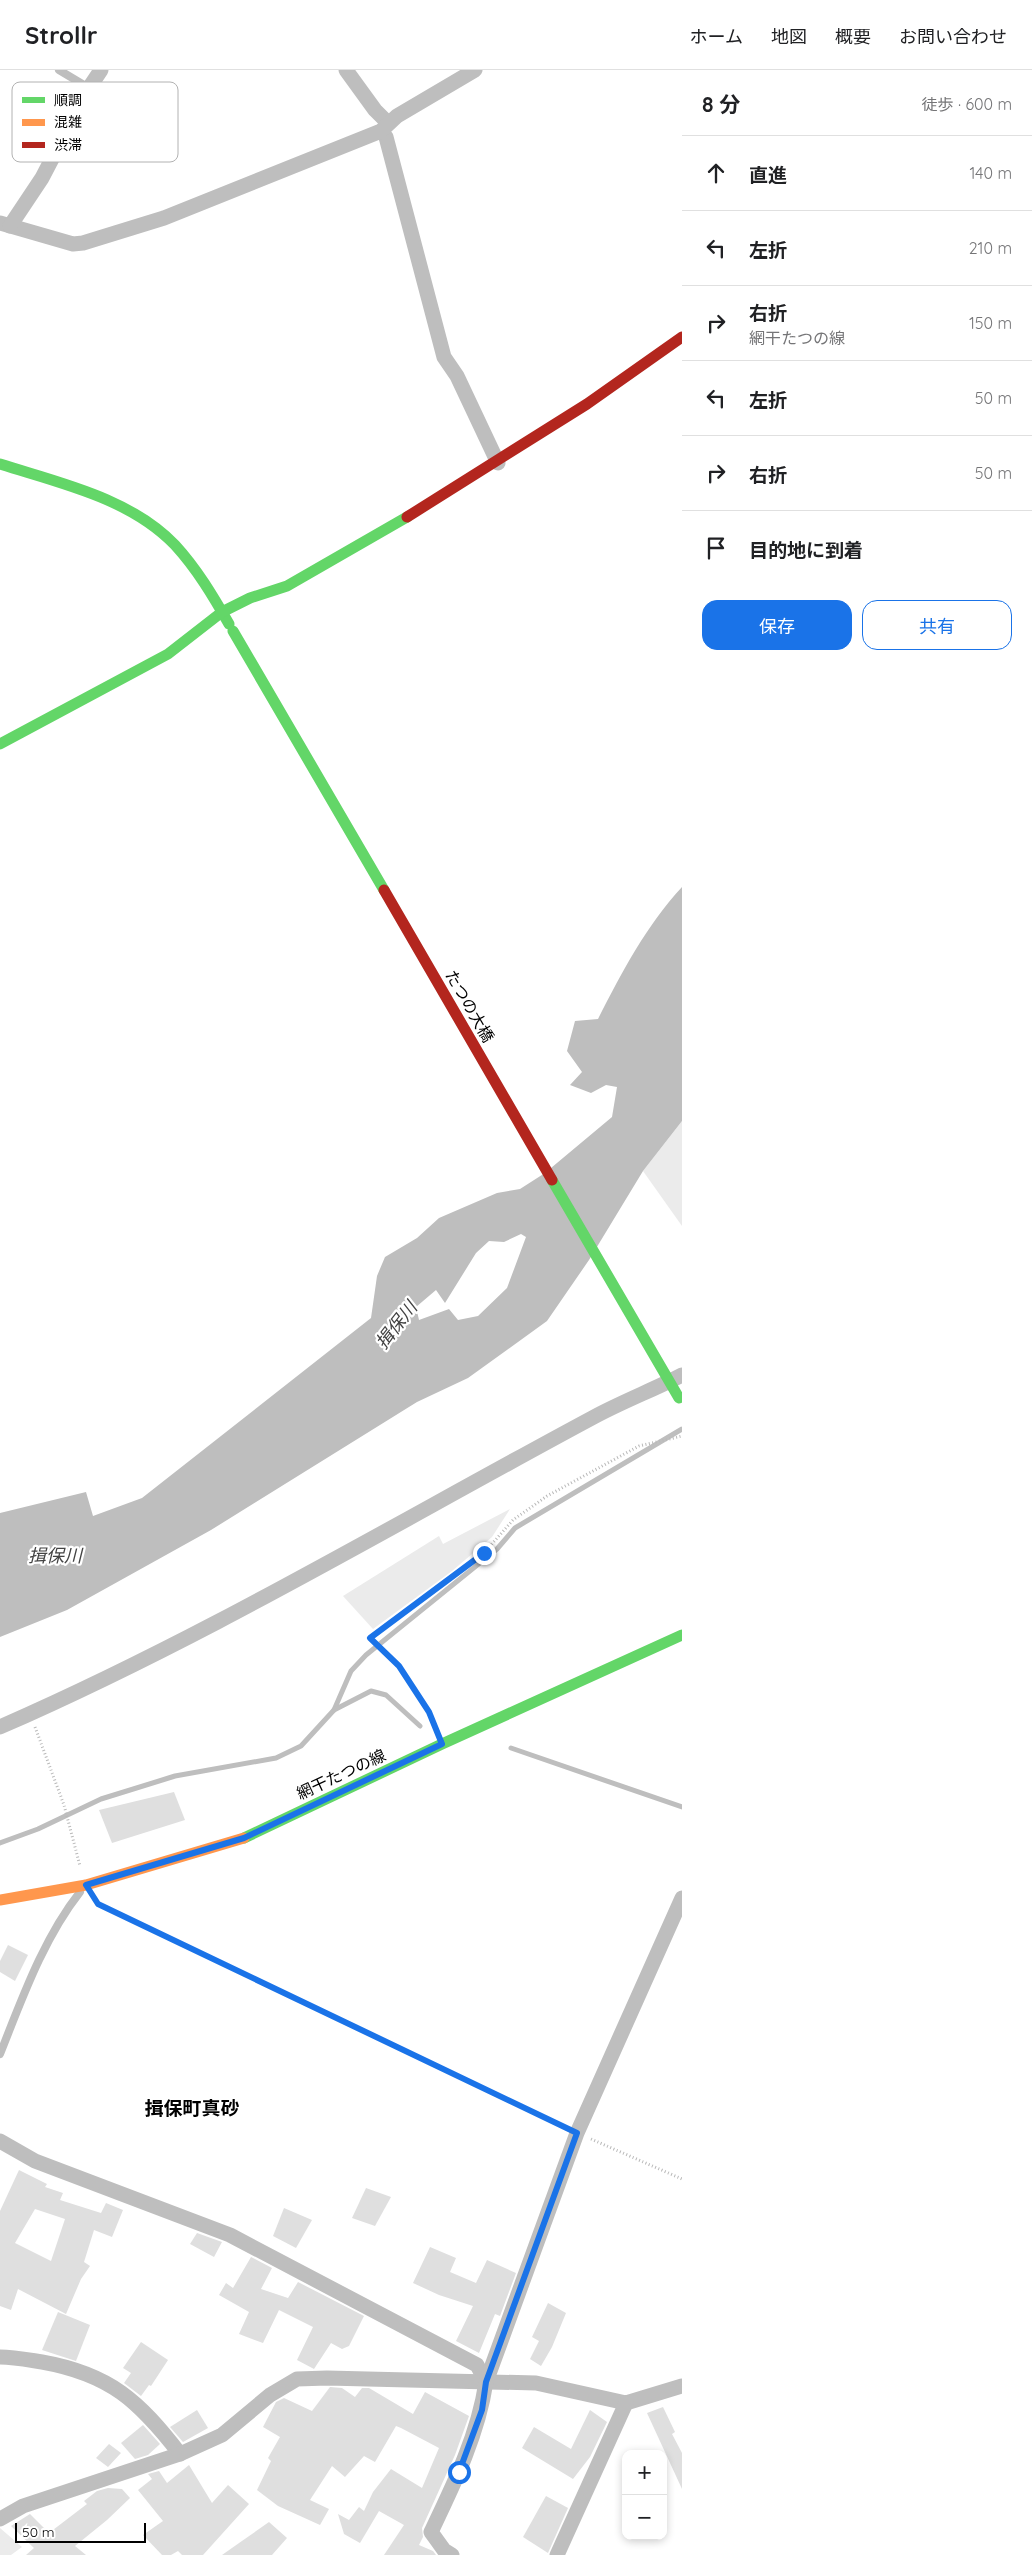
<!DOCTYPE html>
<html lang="ja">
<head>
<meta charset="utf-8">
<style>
	:root { --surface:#fff; --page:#f6f6f6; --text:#202124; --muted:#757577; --line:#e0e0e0; --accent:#1a73e8 }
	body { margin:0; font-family:Quicksand,"Noto Sans JP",sans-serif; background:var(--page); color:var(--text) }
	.controls { position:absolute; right:15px; bottom:15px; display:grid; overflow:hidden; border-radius:10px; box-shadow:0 2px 8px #0003 }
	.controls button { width:45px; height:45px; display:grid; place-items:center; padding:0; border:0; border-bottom:1px solid var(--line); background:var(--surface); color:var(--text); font:25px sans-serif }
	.scale { position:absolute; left:15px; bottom:12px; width:131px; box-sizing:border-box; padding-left:5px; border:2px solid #000; border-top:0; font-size:14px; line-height:18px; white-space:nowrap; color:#000; -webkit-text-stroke:4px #fff; paint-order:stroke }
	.stop { position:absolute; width:15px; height:15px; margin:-11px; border:4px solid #1a73e8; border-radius:50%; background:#fff }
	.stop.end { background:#1a73e8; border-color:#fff; box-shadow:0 1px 5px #0008 }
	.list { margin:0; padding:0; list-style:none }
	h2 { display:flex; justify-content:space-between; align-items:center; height:65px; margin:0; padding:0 20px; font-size:21px }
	h2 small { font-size:16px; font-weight:400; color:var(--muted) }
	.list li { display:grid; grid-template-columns:32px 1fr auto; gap:15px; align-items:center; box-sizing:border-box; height:75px; padding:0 20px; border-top:1px solid var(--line) }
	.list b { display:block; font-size:19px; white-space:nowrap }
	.list p { margin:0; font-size:16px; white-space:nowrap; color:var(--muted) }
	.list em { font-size:16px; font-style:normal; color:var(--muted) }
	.actions { display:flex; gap:10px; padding:15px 20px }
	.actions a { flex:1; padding:11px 0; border:1px solid var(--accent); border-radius:15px; text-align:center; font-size:18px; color:var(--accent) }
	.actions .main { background:var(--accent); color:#fff }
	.icon { flex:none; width:28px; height:28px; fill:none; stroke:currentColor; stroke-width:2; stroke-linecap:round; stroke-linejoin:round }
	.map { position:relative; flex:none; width:682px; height:2485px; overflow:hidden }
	header { display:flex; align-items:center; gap:30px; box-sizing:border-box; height:70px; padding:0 25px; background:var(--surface); border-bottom:1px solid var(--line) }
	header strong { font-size:24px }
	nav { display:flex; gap:28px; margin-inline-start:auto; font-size:18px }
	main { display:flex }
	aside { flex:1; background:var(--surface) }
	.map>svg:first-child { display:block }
</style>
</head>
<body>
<header>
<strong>Strollr</strong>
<nav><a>ホーム</a><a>地図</a><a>概要</a><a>お問い合わせ</a></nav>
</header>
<main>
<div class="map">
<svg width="682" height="2485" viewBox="0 0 682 2485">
	<rect width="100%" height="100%" fill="#fff"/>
	<!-- green -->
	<g fill="#ebebeb">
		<path d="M 682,1051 L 682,1156 L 643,1101 Z"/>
		<path d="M 510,1439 L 492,1467 L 452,1501 L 373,1559 L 343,1526 L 439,1466 L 443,1474 Z"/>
		<path d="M 0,2458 L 22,2477 L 11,2485 L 0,2485 Z"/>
	</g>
	<!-- water -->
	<path fill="#bebebe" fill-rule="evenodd" d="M 682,817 L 682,1051 L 643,1101 L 589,1190 L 547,1251 L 468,1308 L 417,1332 L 211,1460 L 67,1540 L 0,1567 L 0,1443 L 86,1422 L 93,1446 L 142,1428 L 371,1248 L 377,1206 L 385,1187 L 417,1168 L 439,1148 L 497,1123 L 520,1119 L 545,1103 L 612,1047 L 617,1017 L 606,1015 L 591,1023 L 570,1015 L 582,1002 L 567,981 L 575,951 L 598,949 C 622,902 646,856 682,817 ZM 521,1164 L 526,1167 L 507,1218 L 478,1246 L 458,1250 L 449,1239 L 419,1250 L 416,1237 L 436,1220 L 445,1233 L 476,1183 L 489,1171 L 504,1172 Z"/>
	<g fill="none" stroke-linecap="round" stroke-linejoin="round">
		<!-- stream -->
		<g stroke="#bebebe" stroke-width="5">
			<path d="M 334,1640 L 351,1601 L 366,1585 L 497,1479 L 515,1458 L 682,1359"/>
			<path d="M 511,1678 L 682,1737"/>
			<path d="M 0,1773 L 38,1759 L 101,1729 L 175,1706 L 276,1688 L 301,1676 L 334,1640 L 371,1621 L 386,1625 L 420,1656"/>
		</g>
	</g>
	<!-- building -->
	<g fill="#dfdfdf" fill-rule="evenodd">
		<path d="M 174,1722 L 185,1750 L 112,1773 L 99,1740 Z"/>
		<path d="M 8,1875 L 28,1885 L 15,1911 L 0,1902 L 0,1891 Z"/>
		<path d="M 19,2100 L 47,2114 L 45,2117 L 63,2123 L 60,2130 L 101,2143 L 106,2133 L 123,2140 L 112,2167 L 94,2160 L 84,2192 L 90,2196 L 81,2209 L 66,2244 L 18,2219 L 11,2240 L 0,2236 L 0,2141 ZM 35,2139 L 65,2149 L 51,2191 L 15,2173 Z"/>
		<path d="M 366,2118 L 391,2127 L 375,2156 L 352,2148 Z"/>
		<path d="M 284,2138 L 312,2150 L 296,2178 L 273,2166 Z"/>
		<path d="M 197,2163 L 222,2172 L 214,2187 L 190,2174 Z"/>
		<path d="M 430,2177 L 456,2188 L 450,2202 L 476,2213 L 487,2190 L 516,2203 L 500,2246 L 495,2244 L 479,2283 L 456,2271 L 473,2236 L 439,2225 L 413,2213 Z"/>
		<path d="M 251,2187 L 272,2198 L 261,2219 L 288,2228 L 298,2212 L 364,2246 L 349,2276 L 342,2279 L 331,2273 L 314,2299 L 297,2290 L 313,2257 L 279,2240 L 263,2273 L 239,2264 L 249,2242 L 219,2225 L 226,2213 L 233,2218 Z"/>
		<path d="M 548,2233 L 566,2243 L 552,2277 L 541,2296 L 530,2289 L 539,2271 L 532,2267 Z"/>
		<path d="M 58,2242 L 90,2255 L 76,2291 L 42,2280 Z"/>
		<path d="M 141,2272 L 168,2290 L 151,2316 L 149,2315 L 141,2326 L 124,2313 L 131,2303 L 123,2298 Z"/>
		<path d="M 330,2317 L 342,2318 L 355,2327 L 362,2318 L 369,2318 L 413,2344 L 425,2322 L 469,2346 L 455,2385 L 422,2458 L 423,2467 L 419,2475 L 433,2481 L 436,2485 L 384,2485 L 404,2455 L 379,2441 L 360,2473 L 344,2464 L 338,2444 L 349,2450 L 359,2437 L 364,2441 L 373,2422 L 391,2399 L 422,2418 L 439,2378 L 401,2358 L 396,2356 L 375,2392 L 364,2386 L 345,2407 L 332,2396 L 310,2430 L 329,2439 L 320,2455 L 278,2436 L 257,2420 L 271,2391 L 268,2388 L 280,2367 L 263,2357 L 276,2332 L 284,2328 L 312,2341 Z"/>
		<path d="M 663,2337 L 675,2362 L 672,2364 L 682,2383 L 682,2419 L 647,2343 Z"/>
		<path d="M 197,2340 L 208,2358 L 183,2372 L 170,2357 Z"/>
		<path d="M 590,2340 L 607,2352 L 590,2387 L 573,2409 L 522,2378 L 534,2357 L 571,2379 Z"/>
		<path d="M 143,2355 L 160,2374 L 148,2385 L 135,2389 L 121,2373 Z"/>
		<path d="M 109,2374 L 121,2383 L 108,2397 L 96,2388 Z"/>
		<path d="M 189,2395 L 212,2433 L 228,2415 L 249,2434 L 203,2485 L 182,2485 L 178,2481 L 171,2485 L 162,2485 L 143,2465 L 163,2451 L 138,2420 L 152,2409 L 148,2404 L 159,2401 L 167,2413 Z"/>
		<path d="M 108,2418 L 122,2419 L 130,2428 L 107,2450 L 75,2476 L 86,2485 L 26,2485 L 34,2478 L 11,2456 L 30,2444 L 49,2463 L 87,2434 L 84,2431 L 97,2421 Z"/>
		<path d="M 546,2426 L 568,2438 L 548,2483 L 523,2467 Z"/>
		<path d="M 269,2452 L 287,2468 L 272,2485 L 222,2485 Z"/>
	</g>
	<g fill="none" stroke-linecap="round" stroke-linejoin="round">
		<!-- path -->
		<g stroke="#b9b9b9" stroke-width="3" stroke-dasharray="1 2.5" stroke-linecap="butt">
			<path d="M 434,1655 C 421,1621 397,1593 370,1568 L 484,1483 L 513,1450 L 547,1426 L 639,1376 L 682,1366"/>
			<path d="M 35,1657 L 64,1735 L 80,1796"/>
			<path d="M 98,1833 L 563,2056"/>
			<path d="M 591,2069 L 682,2109"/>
		</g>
		<!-- lane -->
		<g stroke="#bebebe" stroke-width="8">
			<path d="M 59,0 L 89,18"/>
			<path d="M 0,1984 C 22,1929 43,1869 80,1822"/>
		</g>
		<!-- street -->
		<g stroke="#bebebe" stroke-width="15">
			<path d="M 346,0 L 375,40 L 388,53"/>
			<path d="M 381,61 L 386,67 L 444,287 L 457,306 L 498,393"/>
			<path d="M 0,153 L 73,174 L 83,173 L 164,148 L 381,61 L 397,46 L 475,0"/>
			<path d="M 10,156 L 42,108 L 89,18 L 101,0"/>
			<path d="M 0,1657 C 204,1568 396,1453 592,1348 C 621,1332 653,1320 682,1305"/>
			<path d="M 0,2071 L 35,2091 L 230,2165 L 477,2295 L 486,2312"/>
			<path d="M 0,2287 C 14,2287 29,2290 42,2292 C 110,2304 139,2331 180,2384"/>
			<path d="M 0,2449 L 23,2436 L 180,2384 L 222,2365 L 270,2325 L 297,2309 L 327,2308 L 536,2313 L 626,2333 L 682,2316"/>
			<path d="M 452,2485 L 444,2480 L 431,2462 C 454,2414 478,2365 486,2312 L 577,2063 L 682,1828"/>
			<path d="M 557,2485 L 626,2333"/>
		</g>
		<!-- fast -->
		<g stroke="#63d668" stroke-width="11">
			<path d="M 0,394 C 60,413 130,428 175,475 C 197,499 213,526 229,554"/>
			<path d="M 0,674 L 168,584 L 222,542 L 250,528 L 287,516 L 407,447"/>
			<path d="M 244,1768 L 442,1674 L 682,1565"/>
		</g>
		<!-- slow -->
		<path stroke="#ff974d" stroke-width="11" d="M 0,1830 L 86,1815 L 244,1768"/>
		<!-- jam -->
		<path stroke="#b3261e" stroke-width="11" d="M 407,447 L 587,334 L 682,267"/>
		<!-- fast-bridge -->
		<g stroke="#63d668" stroke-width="11">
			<path d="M 233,561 L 384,820"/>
			<path d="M 552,1110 L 679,1328"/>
		</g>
		<!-- jam-bridge -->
		<path stroke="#b3261e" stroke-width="11" d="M 384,820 L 552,1110"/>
	</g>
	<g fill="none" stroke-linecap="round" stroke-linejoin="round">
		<!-- route -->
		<path stroke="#1a73e8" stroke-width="6" d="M 459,2402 L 482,2340 L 486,2312 L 577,2063 L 98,1834 L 86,1815 L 244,1768 L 442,1674 L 429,1642 L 399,1596 L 370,1568 L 484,1483"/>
	</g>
	<g text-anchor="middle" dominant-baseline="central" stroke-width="4.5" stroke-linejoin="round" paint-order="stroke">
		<!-- street labels -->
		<g font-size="16" fill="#000" stroke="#fff">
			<text transform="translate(470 936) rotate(60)">たつの大橋</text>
			<text transform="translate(341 1704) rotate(-25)">網干たつの線</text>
		</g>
		<!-- water labels -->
		<g font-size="18" font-style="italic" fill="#434343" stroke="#fff">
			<text transform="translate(396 1255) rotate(-52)">揖保川</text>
			<text x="55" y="1485">揖保川</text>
		</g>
		<!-- quarter labels -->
		<g font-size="19" font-weight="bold" fill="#000" stroke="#fff">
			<text x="192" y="2038">揖保町真砂</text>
		</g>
	</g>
	<!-- legend -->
	<rect x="12" y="12" width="166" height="80" rx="8" fill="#fff" stroke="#b2b2b2" stroke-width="1"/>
	<rect x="22" y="27" width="23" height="6" fill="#63d668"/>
	<rect x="22" y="49" width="23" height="7" fill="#ff974d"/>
	<rect x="22" y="72" width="23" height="6" fill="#b3261e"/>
	<g font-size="14" fill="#000">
		<text x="54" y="35">順調</text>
		<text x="54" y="57">混雑</text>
		<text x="54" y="80">渋滞</text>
	</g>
</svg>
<div class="controls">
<button>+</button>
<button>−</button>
</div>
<div class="scale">50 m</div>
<div class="stop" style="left:459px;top:2402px"></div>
<div class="stop end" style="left:484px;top:1483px"></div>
</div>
<aside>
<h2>8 分<small>徒歩 · 600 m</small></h2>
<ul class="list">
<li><svg class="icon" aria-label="ahead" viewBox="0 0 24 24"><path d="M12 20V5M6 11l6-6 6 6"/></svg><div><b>直進</b></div><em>140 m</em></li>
<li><svg class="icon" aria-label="left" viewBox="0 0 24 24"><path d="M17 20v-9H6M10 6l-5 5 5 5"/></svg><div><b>左折</b></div><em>210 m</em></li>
<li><svg class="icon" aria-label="right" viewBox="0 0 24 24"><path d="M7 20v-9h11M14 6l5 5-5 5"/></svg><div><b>右折</b><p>網干たつの線</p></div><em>150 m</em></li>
<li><svg class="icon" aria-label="left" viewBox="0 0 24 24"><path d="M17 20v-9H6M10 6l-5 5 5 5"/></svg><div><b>左折</b></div><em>50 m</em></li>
<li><svg class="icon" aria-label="right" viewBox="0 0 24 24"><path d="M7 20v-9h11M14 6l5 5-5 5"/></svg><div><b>右折</b></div><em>50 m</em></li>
<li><svg class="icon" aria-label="arrive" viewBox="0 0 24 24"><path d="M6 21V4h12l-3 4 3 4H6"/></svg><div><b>目的地に到着</b></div></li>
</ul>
<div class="actions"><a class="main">保存</a><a>共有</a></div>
</aside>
</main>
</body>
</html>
